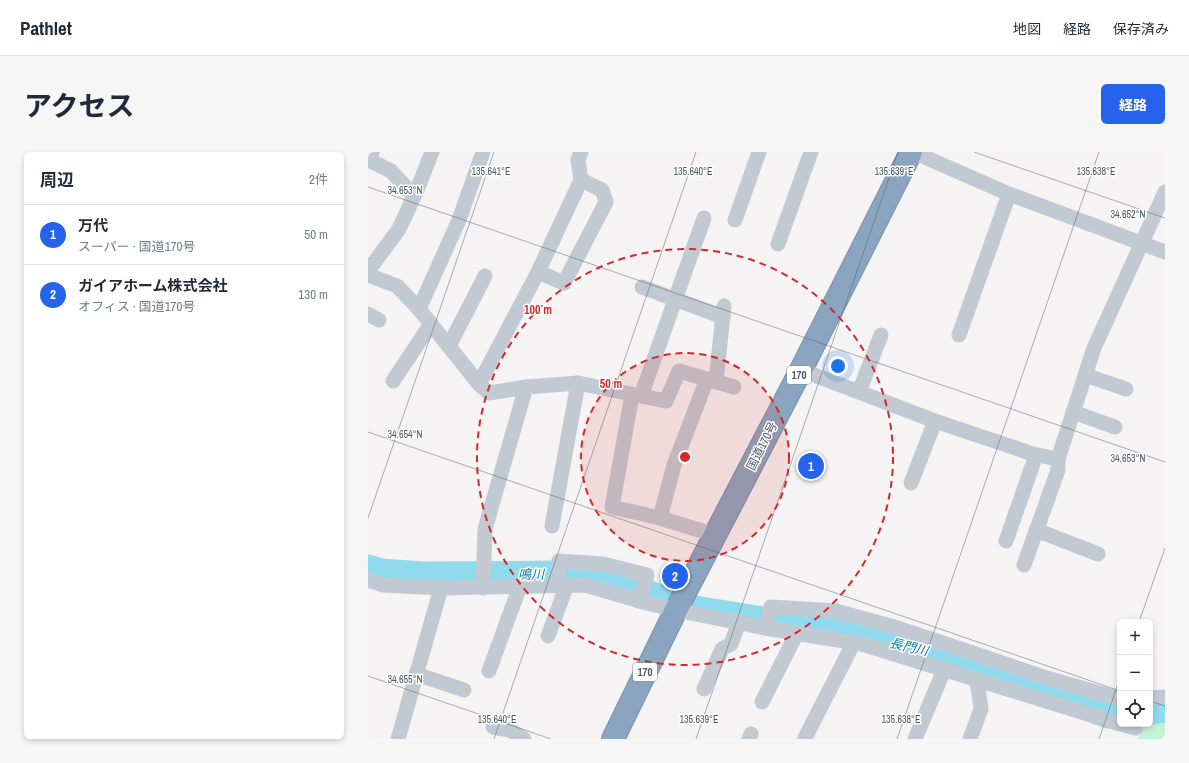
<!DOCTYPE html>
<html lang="ja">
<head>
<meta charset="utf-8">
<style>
	:root { --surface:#fff; --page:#f6f6f7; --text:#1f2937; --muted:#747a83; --line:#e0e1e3; --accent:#2563eb }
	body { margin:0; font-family:"Archivo Narrow","Noto Sans JP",sans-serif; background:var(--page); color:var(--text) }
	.controls { position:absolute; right:12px; bottom:12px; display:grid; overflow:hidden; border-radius:6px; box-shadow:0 2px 6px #0003 }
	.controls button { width:36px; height:36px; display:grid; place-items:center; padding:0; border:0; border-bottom:1px solid var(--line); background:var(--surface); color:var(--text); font:20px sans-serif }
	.you { position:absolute; left:470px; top:214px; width:14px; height:14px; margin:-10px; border:3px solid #fff; border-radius:50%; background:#1a73e8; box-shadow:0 0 0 6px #1a73e833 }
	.badge { display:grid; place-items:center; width:26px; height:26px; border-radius:50%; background:var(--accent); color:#fff; font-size:13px; font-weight:700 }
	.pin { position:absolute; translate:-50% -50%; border:2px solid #fff; box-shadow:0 1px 4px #0006 }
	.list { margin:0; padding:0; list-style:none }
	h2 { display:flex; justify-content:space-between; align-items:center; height:52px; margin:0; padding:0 16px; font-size:17px }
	h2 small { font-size:13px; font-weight:400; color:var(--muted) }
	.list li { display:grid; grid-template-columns:26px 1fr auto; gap:12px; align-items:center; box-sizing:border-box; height:60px; padding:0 16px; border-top:1px solid var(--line) }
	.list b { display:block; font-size:15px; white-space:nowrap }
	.list p { margin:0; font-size:13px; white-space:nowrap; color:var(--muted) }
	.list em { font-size:13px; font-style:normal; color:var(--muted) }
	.icon { flex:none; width:22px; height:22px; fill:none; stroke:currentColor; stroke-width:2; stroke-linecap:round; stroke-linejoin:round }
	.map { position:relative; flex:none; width:797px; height:587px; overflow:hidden; border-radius:6px }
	header { display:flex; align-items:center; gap:24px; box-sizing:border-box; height:56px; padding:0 20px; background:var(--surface); border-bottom:1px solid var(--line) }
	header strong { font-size:19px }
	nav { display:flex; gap:22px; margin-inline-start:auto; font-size:14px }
	.intro { display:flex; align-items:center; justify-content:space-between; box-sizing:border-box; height:96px; padding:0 24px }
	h1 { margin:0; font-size:28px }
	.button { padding:10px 18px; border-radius:6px; background:var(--accent); color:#fff; font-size:14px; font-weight:700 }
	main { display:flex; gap:24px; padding:0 24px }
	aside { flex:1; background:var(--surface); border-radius:6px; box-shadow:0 2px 6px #0003 }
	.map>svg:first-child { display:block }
</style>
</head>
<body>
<header>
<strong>Pathlet</strong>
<nav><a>地図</a><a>経路</a><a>保存済み</a></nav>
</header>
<div class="intro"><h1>アクセス</h1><a class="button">経路</a></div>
<main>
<aside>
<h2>周辺<small>2件</small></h2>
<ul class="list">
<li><span class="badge">1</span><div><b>万代</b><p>スーパー · 国道170号</p></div><em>50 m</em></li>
<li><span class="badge">2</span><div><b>ガイアホーム株式会社</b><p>オフィス · 国道170号</p></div><em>130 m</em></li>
</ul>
</aside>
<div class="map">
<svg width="797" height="587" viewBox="0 0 797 587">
	<rect width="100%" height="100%" fill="#f5f3f3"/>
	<!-- green -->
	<path fill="#c3f1d5" d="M 797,567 L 797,587 L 770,587 L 775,572 L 782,572 L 782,571 Z"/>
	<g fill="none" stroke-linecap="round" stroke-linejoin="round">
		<!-- river -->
		<g stroke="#90daee" stroke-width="25">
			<path d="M 0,415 L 13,419 L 55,422 L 195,421 L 239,426 L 321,455 L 494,483 L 551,495 L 658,533 L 740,564 L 752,563"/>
			<path d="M 782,560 L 797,558"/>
		</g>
		<defs>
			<path id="highway" d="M 245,587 L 308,458 L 433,218 L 543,0"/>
		</defs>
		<!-- highway casing -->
		<use href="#highway" stroke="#7690ad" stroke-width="24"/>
		<!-- minor -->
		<g stroke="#c1cad2" stroke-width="15">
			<path d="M 4,0 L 1,8 L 23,19 L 46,44"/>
			<path d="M 545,0 L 641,42 L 797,100"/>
			<path d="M 367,68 L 391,0"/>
			<path d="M 410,92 L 443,0"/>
			<path d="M 0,119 L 31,77 L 49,38 L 64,0"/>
			<path d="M 170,120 L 196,131 L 238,50 L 234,38 L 213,28"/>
			<path d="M 0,123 L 29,134 L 51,157 L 111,232 L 121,241 L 158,235 L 117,377 L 115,436"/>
			<path d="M 274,135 L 355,165"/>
			<path d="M 51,157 L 91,68 L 115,0"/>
			<path d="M 0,162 L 11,168"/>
			<path d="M 591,183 L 641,42"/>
			<path d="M 81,194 L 117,124"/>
			<path d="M 433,218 L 567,269 L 665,302 L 690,307 L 726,196 L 797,40"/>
			<path d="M 717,223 L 758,237"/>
			<path d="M 25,229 L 63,172"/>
			<path d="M 348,229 L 356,154"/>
			<path d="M 111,232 L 170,120 L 213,28 L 210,8 L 213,0"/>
			<path d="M 158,235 L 210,231 L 273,244 L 336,66"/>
			<path d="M 491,240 L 513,183"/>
			<path d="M 264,243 L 244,355 L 292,366 L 347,383"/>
			<path d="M 273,244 L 298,249 L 311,219 L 366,235"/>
			<path d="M 705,260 L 747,275"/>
			<path d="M 543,331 L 567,269"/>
			<path d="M 292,366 L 306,313 L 339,227"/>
			<path d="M 184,374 L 210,231"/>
			<path d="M 668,378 L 730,402"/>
			<path d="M 638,389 L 668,303"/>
			<path d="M 656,413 L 690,318 L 690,307"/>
			<path d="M 0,428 L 15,433 L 73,436 L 217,433 L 279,451 L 308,458 L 397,476 L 494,492 L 752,572"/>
			<path d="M 189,433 L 191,409 L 235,412 L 279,423 L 271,449"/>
			<path d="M 397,476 L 403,455 L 468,459 L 530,476 L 679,526 L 752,547"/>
			<path d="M 180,484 L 199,433"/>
			<path d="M 121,519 L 152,434"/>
			<path d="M 48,522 L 96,538"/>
			<path d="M 336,537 L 354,497 L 363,492 L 371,470"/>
			<path d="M 782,546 L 797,545"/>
			<path d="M 394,550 L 429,481"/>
			<path d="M 754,572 L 767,576"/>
			<path d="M 125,575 L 142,578 L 156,587"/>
			<path d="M 437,586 L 486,490"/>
			<path d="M 30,587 L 73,436"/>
			<path d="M 381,587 L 383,582"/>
			<path d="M 547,587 L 576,518"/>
			<path d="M 602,587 L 613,557 L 609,528"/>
		</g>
		<!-- highway -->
		<use href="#highway" stroke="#8ba5c1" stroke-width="22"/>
	</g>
	<!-- ticks -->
	<path fill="none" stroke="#4a5661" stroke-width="1" stroke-opacity="0.45" d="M 606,0 L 797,66M 0,35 L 797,310M 0,280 L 752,539M 0,366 L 126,0M 771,470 L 797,396M 0,524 L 183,587M 782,549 L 797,554M 126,587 L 328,0M 328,587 L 530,0M 529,587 L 731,0M 731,587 L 752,526"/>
	<!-- distance rings -->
	<circle cx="317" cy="305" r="104" fill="#d62828" fill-opacity=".12"/>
	<g fill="none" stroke="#d62828" stroke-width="2" stroke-dasharray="7 5">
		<circle cx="317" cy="305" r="104"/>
		<circle cx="317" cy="305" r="208"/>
	</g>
	<g text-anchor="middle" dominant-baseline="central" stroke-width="3" stroke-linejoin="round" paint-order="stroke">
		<!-- shield labels -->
		<g fill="#fff" stroke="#808990" stroke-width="1">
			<rect x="419" y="214" width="24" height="18" rx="3"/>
			<rect x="265" y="511" width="24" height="18" rx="3"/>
		</g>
		<g font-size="11" font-weight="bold" fill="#4a5661">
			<text x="431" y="223">170</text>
			<text x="277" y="520">170</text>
		</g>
		<!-- street labels -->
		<g font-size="12" fill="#4a5661" stroke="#fff">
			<text transform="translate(394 294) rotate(-63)">国道170号</text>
		</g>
		<!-- water labels -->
		<g font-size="13" font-style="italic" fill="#0c7c9b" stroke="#fff">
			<text x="163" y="422">鳴川</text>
			<text transform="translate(541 495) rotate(13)">長門川</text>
		</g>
	</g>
	<g font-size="10" text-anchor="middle" fill="#4a5661" stroke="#fff" stroke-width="3" stroke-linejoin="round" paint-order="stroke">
		<text x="123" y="23">135.641°E</text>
		<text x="325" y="23">135.640°E</text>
		<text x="526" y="23">135.639°E</text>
		<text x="728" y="23">135.638°E</text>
		<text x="37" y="42">34.653°N</text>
		<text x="760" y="66">34.652°N</text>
		<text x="37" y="286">34.654°N</text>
		<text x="760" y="310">34.653°N</text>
		<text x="37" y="531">34.655°N</text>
		<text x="129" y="571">135.640°E</text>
		<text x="331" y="571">135.639°E</text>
		<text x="533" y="571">135.638°E</text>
	</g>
	<circle cx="317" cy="305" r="6" fill="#d62828" stroke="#fff" stroke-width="2"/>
	<g font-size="12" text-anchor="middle" font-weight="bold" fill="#d62828" stroke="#fff" stroke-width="3" stroke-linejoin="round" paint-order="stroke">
		<text x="170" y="162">100 m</text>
		<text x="243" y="236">50 m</text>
	</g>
</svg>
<div class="controls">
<button>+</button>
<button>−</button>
<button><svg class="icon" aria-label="locate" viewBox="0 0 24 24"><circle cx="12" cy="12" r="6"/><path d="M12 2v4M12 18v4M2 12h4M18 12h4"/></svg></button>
</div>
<div class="you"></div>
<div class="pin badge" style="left:443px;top:314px">1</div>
<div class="pin badge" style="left:307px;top:424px">2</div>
</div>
</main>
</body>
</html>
